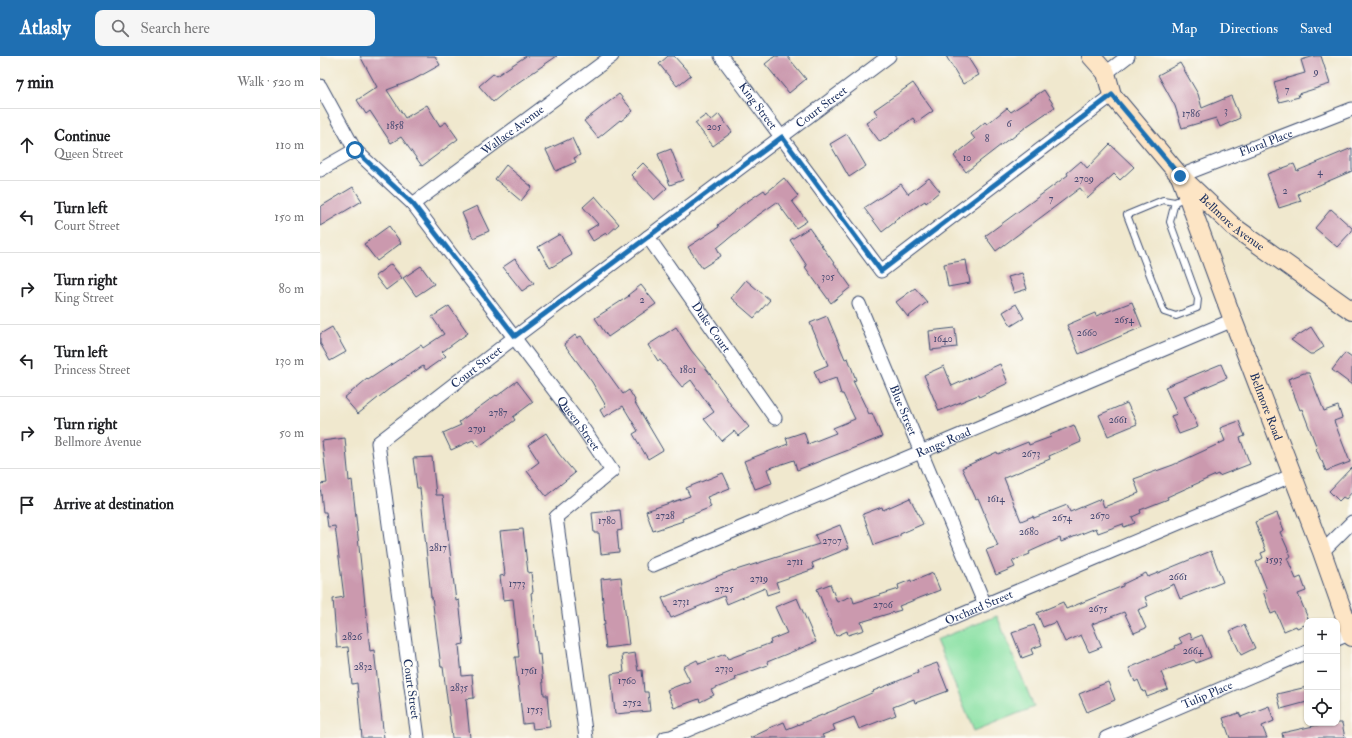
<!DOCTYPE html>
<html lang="en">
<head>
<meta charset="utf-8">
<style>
	:root { --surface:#fff; --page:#f6f6f6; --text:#202124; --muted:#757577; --line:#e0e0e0; --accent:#1f6fb2 }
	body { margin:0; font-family:"IM FELL Double Pica",serif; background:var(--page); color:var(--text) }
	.controls { position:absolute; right:12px; bottom:12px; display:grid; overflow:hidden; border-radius:8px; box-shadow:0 1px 3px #0004 }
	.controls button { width:36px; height:36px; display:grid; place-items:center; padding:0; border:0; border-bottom:1px solid var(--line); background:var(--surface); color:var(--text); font:20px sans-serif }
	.stop { position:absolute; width:12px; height:12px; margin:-9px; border:3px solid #1f6fb2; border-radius:50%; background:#fff }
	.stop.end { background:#1f6fb2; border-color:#fff; box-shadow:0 1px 4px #0008 }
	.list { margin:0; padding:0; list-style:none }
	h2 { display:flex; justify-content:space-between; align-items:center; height:52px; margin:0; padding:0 16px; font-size:17px }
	h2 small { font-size:13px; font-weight:400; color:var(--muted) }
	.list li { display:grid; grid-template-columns:26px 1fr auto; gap:12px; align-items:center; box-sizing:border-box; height:72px; padding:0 16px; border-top:1px solid var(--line) }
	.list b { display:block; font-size:15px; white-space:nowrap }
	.list p { margin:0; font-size:13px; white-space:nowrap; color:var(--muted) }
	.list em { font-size:13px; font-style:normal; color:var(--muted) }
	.icon { flex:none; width:22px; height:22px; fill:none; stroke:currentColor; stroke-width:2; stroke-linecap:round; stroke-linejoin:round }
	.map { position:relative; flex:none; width:1032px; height:682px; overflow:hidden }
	header { display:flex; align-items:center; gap:24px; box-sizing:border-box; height:56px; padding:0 20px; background:var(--accent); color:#fff }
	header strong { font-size:19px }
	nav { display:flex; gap:22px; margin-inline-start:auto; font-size:14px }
	.search { width:280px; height:36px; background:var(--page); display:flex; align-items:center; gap:10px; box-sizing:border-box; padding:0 14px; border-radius:8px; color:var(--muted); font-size:15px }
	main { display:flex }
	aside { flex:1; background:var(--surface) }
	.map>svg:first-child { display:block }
</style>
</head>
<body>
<header>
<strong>Atlasly</strong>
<div class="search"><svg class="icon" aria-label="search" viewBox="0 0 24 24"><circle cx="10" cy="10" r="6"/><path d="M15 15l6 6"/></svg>Search here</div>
<nav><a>Map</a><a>Directions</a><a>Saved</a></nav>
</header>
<main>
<aside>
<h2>7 min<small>Walk · 520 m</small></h2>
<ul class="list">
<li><svg class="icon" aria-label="ahead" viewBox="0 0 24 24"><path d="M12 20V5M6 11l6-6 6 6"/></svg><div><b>Continue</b><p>Queen Street</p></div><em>110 m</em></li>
<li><svg class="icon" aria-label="left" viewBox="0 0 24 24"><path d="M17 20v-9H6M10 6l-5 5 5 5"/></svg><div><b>Turn left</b><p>Court Street</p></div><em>150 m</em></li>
<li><svg class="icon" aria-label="right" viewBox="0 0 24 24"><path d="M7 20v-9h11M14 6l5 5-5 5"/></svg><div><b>Turn right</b><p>King Street</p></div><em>80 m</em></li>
<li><svg class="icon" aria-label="left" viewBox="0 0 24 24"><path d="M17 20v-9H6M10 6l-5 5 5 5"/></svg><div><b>Turn left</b><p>Princess Street</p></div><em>130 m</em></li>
<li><svg class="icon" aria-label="right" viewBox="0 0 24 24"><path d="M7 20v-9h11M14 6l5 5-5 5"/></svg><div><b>Turn right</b><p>Bellmore Avenue</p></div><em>50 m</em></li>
<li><svg class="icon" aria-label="arrive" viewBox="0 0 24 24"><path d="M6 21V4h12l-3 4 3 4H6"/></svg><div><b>Arrive at destination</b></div></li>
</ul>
</aside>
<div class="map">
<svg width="1032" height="682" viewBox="0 0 1032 682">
	<rect width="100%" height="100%" fill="#fdfcf7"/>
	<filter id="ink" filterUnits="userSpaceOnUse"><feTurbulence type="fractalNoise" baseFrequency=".025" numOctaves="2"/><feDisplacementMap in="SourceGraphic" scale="8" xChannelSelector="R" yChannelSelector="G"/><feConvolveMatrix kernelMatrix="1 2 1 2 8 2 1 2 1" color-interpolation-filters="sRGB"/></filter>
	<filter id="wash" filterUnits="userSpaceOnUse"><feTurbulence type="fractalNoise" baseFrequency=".012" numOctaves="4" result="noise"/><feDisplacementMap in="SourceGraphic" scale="16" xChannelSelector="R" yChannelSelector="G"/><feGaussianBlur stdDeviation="0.9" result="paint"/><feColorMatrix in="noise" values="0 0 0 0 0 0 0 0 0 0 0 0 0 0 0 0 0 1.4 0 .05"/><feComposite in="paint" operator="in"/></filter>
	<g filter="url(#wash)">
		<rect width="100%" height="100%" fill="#f0e8ce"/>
		<!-- green -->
		<path fill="#8be1a4" stroke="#538881" d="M 677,560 L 714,651 L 654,675 L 616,584 Z"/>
		<g id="blocks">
			<!-- building -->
			<g fill="#cb99ae">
				<path d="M 40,0 L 115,0 L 120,9 L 93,24 L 67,34 L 85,62 L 107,49 L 120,70 L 126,66 L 138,83 L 102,110 L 81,81 L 71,87 L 50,55 L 46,58 L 37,44 L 57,31 Z"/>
				<path d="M 206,0 L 237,0 L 190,32 L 173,46 L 159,30 L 173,18 L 176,20 Z"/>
				<path d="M 348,0 L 354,0 L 371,19 L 357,30 L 339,8 Z"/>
				<path d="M 455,0 L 467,0 L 486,23 L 469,37 L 445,8 Z"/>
				<path d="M 626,0 L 647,0 L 659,19 L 643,28 Z"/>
				<path d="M 995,0 L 1001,0 L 1010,28 L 978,38 L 979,41 L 959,46 L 954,26 L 985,17 L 981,4 Z"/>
				<path d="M 860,7 L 878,38 L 882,52 L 911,40 L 920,62 L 900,71 L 896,62 L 862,72 L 855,50 L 838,19 Z"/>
				<path d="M 593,27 L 613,55 L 596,67 L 593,62 L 560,86 L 546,67 L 558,59 L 554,54 Z"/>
				<path d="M 724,34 L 735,51 L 707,70 L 691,83 L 690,82 L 646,116 L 634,100 L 655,83 L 651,78 L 665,66 L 667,68 L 687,52 L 691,56 Z"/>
				<path d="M 299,38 L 313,55 L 301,65 L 300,64 L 278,82 L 264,65 Z"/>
				<path d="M 399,58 L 412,76 L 393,90 L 375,67 L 386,59 L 391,65 Z"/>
				<path d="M 527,78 L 546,110 L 529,121 L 510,88 Z"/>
				<path d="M 252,82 L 260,99 L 254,102 L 256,106 L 236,115 L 226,94 Z"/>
				<path d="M 790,88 L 814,111 L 800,124 L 794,118 L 768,142 L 760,132 L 676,195 L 665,180 L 748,119 L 747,117 L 761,105 L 767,112 Z"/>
				<path d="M 1032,92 L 1032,115 L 978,138 L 981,145 L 959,152 L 947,118 L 974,108 L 977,115 Z"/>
				<path d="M 351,93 L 363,124 L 350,129 L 338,98 Z"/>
				<path d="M 323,107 L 347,132 L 334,144 L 311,119 Z"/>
				<path d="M 186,109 L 212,131 L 201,145 L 175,123 Z"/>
				<path d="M 464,122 L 478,140 L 472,145 L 487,165 L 476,172 L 457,146 L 434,162 L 397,192 L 401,200 L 382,212 L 368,191 L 399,171 L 398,169 L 422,149 L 444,134 L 446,137 Z"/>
				<path d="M 609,122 L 620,135 L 606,147 L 605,145 L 574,165 L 575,166 L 562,176 L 544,152 L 581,128 L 588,138 Z"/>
				<path d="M 33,131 L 42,145 L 0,170 L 0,151 Z"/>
				<path d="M 275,140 L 299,168 L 287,179 L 286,177 L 273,185 L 267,175 L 278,168 L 263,151 Z"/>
				<path d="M 157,150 L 169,175 L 153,182 L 142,157 Z"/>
				<path d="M 1011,153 L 1032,172 L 1032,175 L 1017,191 L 995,172 Z"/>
				<path d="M 69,170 L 81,187 L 57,205 L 44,188 Z"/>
				<path d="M 489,172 L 531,231 L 511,247 L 485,211 L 487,210 L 470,184 Z"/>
				<path d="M 240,178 L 252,199 L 230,212 L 218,191 Z"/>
				<path d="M 195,203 L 214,227 L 202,235 L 183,211 Z"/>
				<path d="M 646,204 L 650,227 L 628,231 L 624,208 Z"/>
				<path d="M 71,208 L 82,222 L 66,234 L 55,220 Z"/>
				<path d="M 101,210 L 114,228 L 96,240 L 83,222 Z"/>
				<path d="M 702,217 L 707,233 L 694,237 L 688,221 Z"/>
				<path d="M 426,224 L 450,244 L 434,262 L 411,242 Z"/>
				<path d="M 321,229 L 336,248 L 288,281 L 275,262 L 309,240 L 308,239 Z"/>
				<path d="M 595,232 L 607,246 L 588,261 L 576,246 Z"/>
				<path d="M 812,246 L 822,271 L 759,298 L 747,269 L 775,257 L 776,260 Z"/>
				<path d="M 696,248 L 704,262 L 691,270 L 683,256 Z"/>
				<path d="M 129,250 L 148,277 L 122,296 L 126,300 L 106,314 L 103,310 L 69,333 L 38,358 L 24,342 L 47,323 L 48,324 L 101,289 L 103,292 L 124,278 L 112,261 Z"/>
				<path d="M 507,260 L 525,303 L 528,302 L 536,324 L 533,325 L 549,358 L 552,357 L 562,381 L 477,414 L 474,404 L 447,413 L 452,427 L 435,433 L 424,405 L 468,388 L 466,382 L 484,376 L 488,388 L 516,377 L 513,372 L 535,363 L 523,338 L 521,338 L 516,322 L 499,328 L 494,315 L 508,309 L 490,267 Z"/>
				<path d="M 12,271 L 26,296 L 10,305 L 0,287 L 0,278 Z"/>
				<path d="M 356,271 L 371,294 L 388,315 L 413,352 L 429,371 L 418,380 L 414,375 L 402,385 L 384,363 L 394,356 L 371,324 L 362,331 L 340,304 L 338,305 L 328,289 Z"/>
				<path d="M 991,271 L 1004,291 L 993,298 L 990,298 L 971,284 Z"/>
				<path d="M 635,272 L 637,291 L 611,294 L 609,275 Z"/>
				<path d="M 255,279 L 257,282 L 261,280 L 303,338 L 309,334 L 315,344 L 314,345 L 343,394 L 328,403 L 313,378 L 318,375 L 303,350 L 284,361 L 280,354 L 286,350 L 272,326 L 244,288 Z"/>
				<path d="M 1025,297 L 1032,302 L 1032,329 L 1012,314 Z"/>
				<path d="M 680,308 L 688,327 L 659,341 L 658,339 L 619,355 L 604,319 L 624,310 L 632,330 Z"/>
				<path d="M 901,308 L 907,322 L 864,340 L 878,371 L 859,378 L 851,360 L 857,358 L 845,331 Z"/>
				<path d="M 984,317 L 989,317 L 1004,355 L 1018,350 L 1022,362 L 1014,365 L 1030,406 L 1006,415 L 1002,405 L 1001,405 L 996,393 L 997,392 L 982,353 L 980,354 L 968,323 Z"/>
				<path d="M 197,325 L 213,346 L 193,361 L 195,364 L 158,391 L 153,384 L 131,394 L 123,377 L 141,369 L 139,366 L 176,339 L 177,340 Z"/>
				<path d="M 807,347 L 817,368 L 788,380 L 779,359 Z"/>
				<path d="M 919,365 L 925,380 L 920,382 L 930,408 L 899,420 L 898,418 L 847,441 L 848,443 L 820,454 L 821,457 L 812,461 L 815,467 L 804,471 L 803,468 L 778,477 L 776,472 L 741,486 L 740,482 L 709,496 L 710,498 L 692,505 L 695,511 L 676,519 L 666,494 L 678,490 L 658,442 L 656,443 L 642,412 L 677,396 L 678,398 L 708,386 L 709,389 L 731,381 L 730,379 L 754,369 L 761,386 L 729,400 L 730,403 L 684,422 L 701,465 L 713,460 L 714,462 L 747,449 L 750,456 L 781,443 L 784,451 L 819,437 L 814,423 L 853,409 L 905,385 L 900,372 Z"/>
				<path d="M 226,377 L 239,398 L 255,417 L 226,440 L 207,415 L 219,406 L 208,389 Z"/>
				<path d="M 25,382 L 29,425 L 32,424 L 50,595 L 54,594 L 64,682 L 42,682 L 37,627 L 32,628 L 28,591 L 17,592 L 13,543 L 24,541 L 15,470 L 8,471 L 6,456 L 3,456 L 0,428 L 7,427 L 2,385 Z"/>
				<path d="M 112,401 L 116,439 L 123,439 L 136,545 L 139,544 L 144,588 L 139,589 L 142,620 L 152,619 L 154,642 L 146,643 L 150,682 L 132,682 L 123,611 L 121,611 L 112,541 L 111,541 L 100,432 L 97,432 L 93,402 Z"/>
				<path d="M 1032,411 L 1032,436 L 1026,443 L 1023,441 L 1019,445 L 1009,435 Z"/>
				<path d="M 403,417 L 410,432 L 387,441 L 391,451 L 362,463 L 363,465 L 333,475 L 326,455 L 370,440 L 366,432 Z"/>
				<path d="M 590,442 L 603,468 L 580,478 L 580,480 L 554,489 L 543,458 L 562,451 L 563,454 Z"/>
				<path d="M 300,454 L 302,474 L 297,475 L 299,496 L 281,498 L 279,477 L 274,477 L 272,457 Z"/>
				<path d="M 957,457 L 964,474 L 960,476 L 971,500 L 967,502 L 976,523 L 981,521 L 986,535 L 978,538 L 989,565 L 987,565 L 987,568 L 977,572 L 976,570 L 964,575 L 956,556 L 951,558 L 943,535 L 947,534 L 936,506 L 943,502 L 941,497 L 946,495 L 935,466 Z"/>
				<path d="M 520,469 L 529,492 L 492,507 L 494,513 L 456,526 L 459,535 L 447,539 L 445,532 L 407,548 L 404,540 L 351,562 L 342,542 L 413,514 L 413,515 L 499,488 L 495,479 Z"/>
				<path d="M 203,473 L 208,517 L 211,516 L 213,536 L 211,537 L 218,599 L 220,598 L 224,639 L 227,639 L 230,671 L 213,673 L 212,667 L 203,668 L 195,601 L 199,601 L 193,543 L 183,544 L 180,520 L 185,519 L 180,475 Z"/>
				<path d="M 891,495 L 903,526 L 860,543 L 854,528 L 825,541 L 828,550 L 818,554 L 826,572 L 814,577 L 804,556 L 772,568 L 782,591 L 769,596 L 761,579 L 745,586 L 736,566 L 723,571 L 717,557 L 743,546 L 746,553 L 803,530 L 803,528 L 826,517 L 828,521 Z"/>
				<path d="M 613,517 L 620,534 L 579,550 L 581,554 L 541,566 L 544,574 L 528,579 L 527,575 L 516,580 L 497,533 L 510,528 L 517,546 L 532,540 L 534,547 L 579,533 L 578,529 L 591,524 L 591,526 Z"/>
				<path d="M 301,521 L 309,589 L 286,592 L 283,569 L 285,569 L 281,523 Z"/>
				<path d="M 477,542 L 496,586 L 447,606 L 448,609 L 415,621 L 416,624 L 391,634 L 394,639 L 380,646 L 379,643 L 354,652 L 347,634 L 370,625 L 363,611 L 377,604 L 379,608 L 405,598 L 408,603 L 451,587 L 450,584 L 467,577 L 455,551 Z"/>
				<path d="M 714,569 L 722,589 L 711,593 L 713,598 L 702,602 L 692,577 Z"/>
				<path d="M 924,569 L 935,592 L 921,599 L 910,575 Z"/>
				<path d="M 870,577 L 872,583 L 882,579 L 891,601 L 876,607 L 874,604 L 841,616 L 848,633 L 827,641 L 825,635 L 823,636 L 818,624 L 815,626 L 809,612 L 856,592 L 855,590 L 862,587 L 859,582 Z"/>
				<path d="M 315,597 L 318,615 L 322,614 L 324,636 L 328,636 L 330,655 L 295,658 L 291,618 L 304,616 L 302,599 Z"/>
				<path d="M 617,607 L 628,635 L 595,647 L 594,643 L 573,651 L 576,659 L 565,663 L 539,673 L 534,661 L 513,669 L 515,674 L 502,679 L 504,682 L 430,682 L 449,673 L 449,672 L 464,666 L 467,673 L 517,653 L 517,652 L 554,636 L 553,635 L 598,617 L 597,614 Z"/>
				<path d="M 788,626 L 795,644 L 767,656 L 759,638 Z"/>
				<path d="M 987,631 L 987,646 L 961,653 L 957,638 Z"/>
				<path d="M 949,650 L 954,665 L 942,670 L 947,682 L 910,682 L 903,662 L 919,657 L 921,661 Z"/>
				<path d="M 1007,667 L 1022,667 L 1025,682 L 963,682 L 962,677 Z"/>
			</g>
		</g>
	</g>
	<g filter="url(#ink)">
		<use href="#blocks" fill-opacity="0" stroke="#3b4b6f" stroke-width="1"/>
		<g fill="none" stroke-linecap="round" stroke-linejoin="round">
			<defs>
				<path id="lane" d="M 855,146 L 850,166 L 878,243 L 877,252 L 856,260 L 844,256 L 807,159 L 843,144 L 855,146 L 866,141"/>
				<g id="street">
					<path id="s1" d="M 401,0 L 561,215 L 792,39"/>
					<path d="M 786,17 L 808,0"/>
					<path id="s2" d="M 0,30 L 35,94 L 93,148 L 262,371 L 292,415 L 236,461 L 266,682"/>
					<path d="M 0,114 L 35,94"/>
					<path id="s3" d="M 860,120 L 1032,53"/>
					<path id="s4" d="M 93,148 L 292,0"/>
					<path id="s5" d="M 328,181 L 455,362"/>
					<path id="s6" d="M 539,248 L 665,549"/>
					<path d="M 1002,496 L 1032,466"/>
					<path id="s7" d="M 333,509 L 913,264"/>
					<path d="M 1017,583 L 1031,577"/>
					<path id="s8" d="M 98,682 L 58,387 L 195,281 L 569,0"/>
					<path id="s9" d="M 345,682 L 351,681 L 973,419"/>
					<path id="s10" d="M 786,682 L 987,596"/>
				</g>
				<g id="secondary">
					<path id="s11" d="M 771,0 L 786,17 L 792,39 L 860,120 L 914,171 L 1032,255"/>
					<path id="s12" d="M 860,120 L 913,264 L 1002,496 L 1032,581"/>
				</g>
			</defs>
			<!-- lane casing -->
			<use href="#lane" stroke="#3b4b6f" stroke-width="8"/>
			<!-- street casing -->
			<use href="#street" stroke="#3b4b6f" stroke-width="15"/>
			<!-- secondary casing -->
			<use href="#secondary" stroke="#3b4b6f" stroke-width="20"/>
			<!-- lane -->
			<use href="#lane" stroke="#fff" stroke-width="6"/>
			<!-- street -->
			<use href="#street" stroke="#fff" stroke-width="13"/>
			<!-- secondary -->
			<use href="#secondary" stroke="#fde5c5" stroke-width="18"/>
		</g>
	</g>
	<g fill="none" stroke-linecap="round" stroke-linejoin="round" filter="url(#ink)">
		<!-- route -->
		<path stroke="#1f6fb2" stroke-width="5" d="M 35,94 L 93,148 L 195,280 L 462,81 L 561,215 L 792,39 L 860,120"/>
	</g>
	<g text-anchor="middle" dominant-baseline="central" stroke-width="4" stroke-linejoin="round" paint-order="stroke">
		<!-- number labels -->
		<g font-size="10" fill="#474a72">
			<text x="996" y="16">9</text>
			<text x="967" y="34">7</text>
			<text x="906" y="55">3</text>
			<text x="871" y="58">1786</text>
			<text x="689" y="68">6</text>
			<text x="75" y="70">1858</text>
			<text x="394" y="71">205</text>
			<text x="667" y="83">8</text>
			<text x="647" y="102">10</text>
			<text x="1000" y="116">4</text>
			<text x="764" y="123">2709</text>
			<text x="965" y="135">2</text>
			<text x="731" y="143">7</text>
			<text x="508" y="221">305</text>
			<text x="322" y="244">2</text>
			<text x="804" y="264">2654</text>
			<text x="767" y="277">2660</text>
			<text x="623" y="283">1640</text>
			<text x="368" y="314">1801</text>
			<text x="178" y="357">2787</text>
			<text x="798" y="364">2661</text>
			<text x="157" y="373">2791</text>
			<text x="711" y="398">2673</text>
			<text x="676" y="443">1614</text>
			<text x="345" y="460">2728</text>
			<text x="780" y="460">2670</text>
			<text x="742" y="462">2674</text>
			<text x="287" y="465">1780</text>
			<text x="709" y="476">2680</text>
			<text x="512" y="485">2707</text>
			<text x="118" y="492">2817</text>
			<text x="954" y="504">1593</text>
			<text x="475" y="506">2711</text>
			<text x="858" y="521">2661</text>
			<text x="439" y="523">2719</text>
			<text x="197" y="528">1773</text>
			<text x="404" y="533">2725</text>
			<text x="361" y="546">2731</text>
			<text x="563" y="549">2706</text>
			<text x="778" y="553">2675</text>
			<text x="32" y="581">2826</text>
			<text x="873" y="595">2664</text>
			<text x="43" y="611">2832</text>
			<text x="404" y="613">2730</text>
			<text x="209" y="615">1761</text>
			<text x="307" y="625">1760</text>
			<text x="139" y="632">2835</text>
			<text x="312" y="647">2752</text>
			<text x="215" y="654">1753</text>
		</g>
		<!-- street labels -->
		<g font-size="12" fill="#1b2f5e" stroke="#fdfcf7">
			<text stroke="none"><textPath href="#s1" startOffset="62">King Street</textPath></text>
			<text stroke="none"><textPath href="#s8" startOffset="854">Court Street</textPath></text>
			<text stroke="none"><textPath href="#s4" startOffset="124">Wallace Avenue</textPath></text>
			<text stroke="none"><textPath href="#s3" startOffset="92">Floral Place</textPath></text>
			<text stroke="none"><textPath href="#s11" startOffset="221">Bellmore Avenue</textPath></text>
			<text stroke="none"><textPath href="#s5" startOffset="110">Duke Court</textPath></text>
			<text stroke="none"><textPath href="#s8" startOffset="422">Court Street</textPath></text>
			<text stroke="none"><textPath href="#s12" startOffset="246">Bellmore Road</textPath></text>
			<text stroke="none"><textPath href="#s6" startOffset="115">Blue Street</textPath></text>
			<text stroke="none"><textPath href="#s2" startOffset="427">Queen Street</textPath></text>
			<text stroke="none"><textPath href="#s7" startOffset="315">Range Road</textPath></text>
			<text stroke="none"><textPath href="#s9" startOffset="340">Orchard Street</textPath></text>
			<text transform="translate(91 633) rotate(82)">Court Street</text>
			<text stroke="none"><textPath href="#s10" startOffset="110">Tulip Place</textPath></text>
		</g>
	</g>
</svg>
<div class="controls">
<button>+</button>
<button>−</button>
<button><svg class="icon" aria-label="locate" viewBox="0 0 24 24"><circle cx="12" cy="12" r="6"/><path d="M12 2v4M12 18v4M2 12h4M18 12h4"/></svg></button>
</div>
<div class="stop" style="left:35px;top:94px"></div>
<div class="stop end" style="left:860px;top:120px"></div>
</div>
</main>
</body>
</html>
